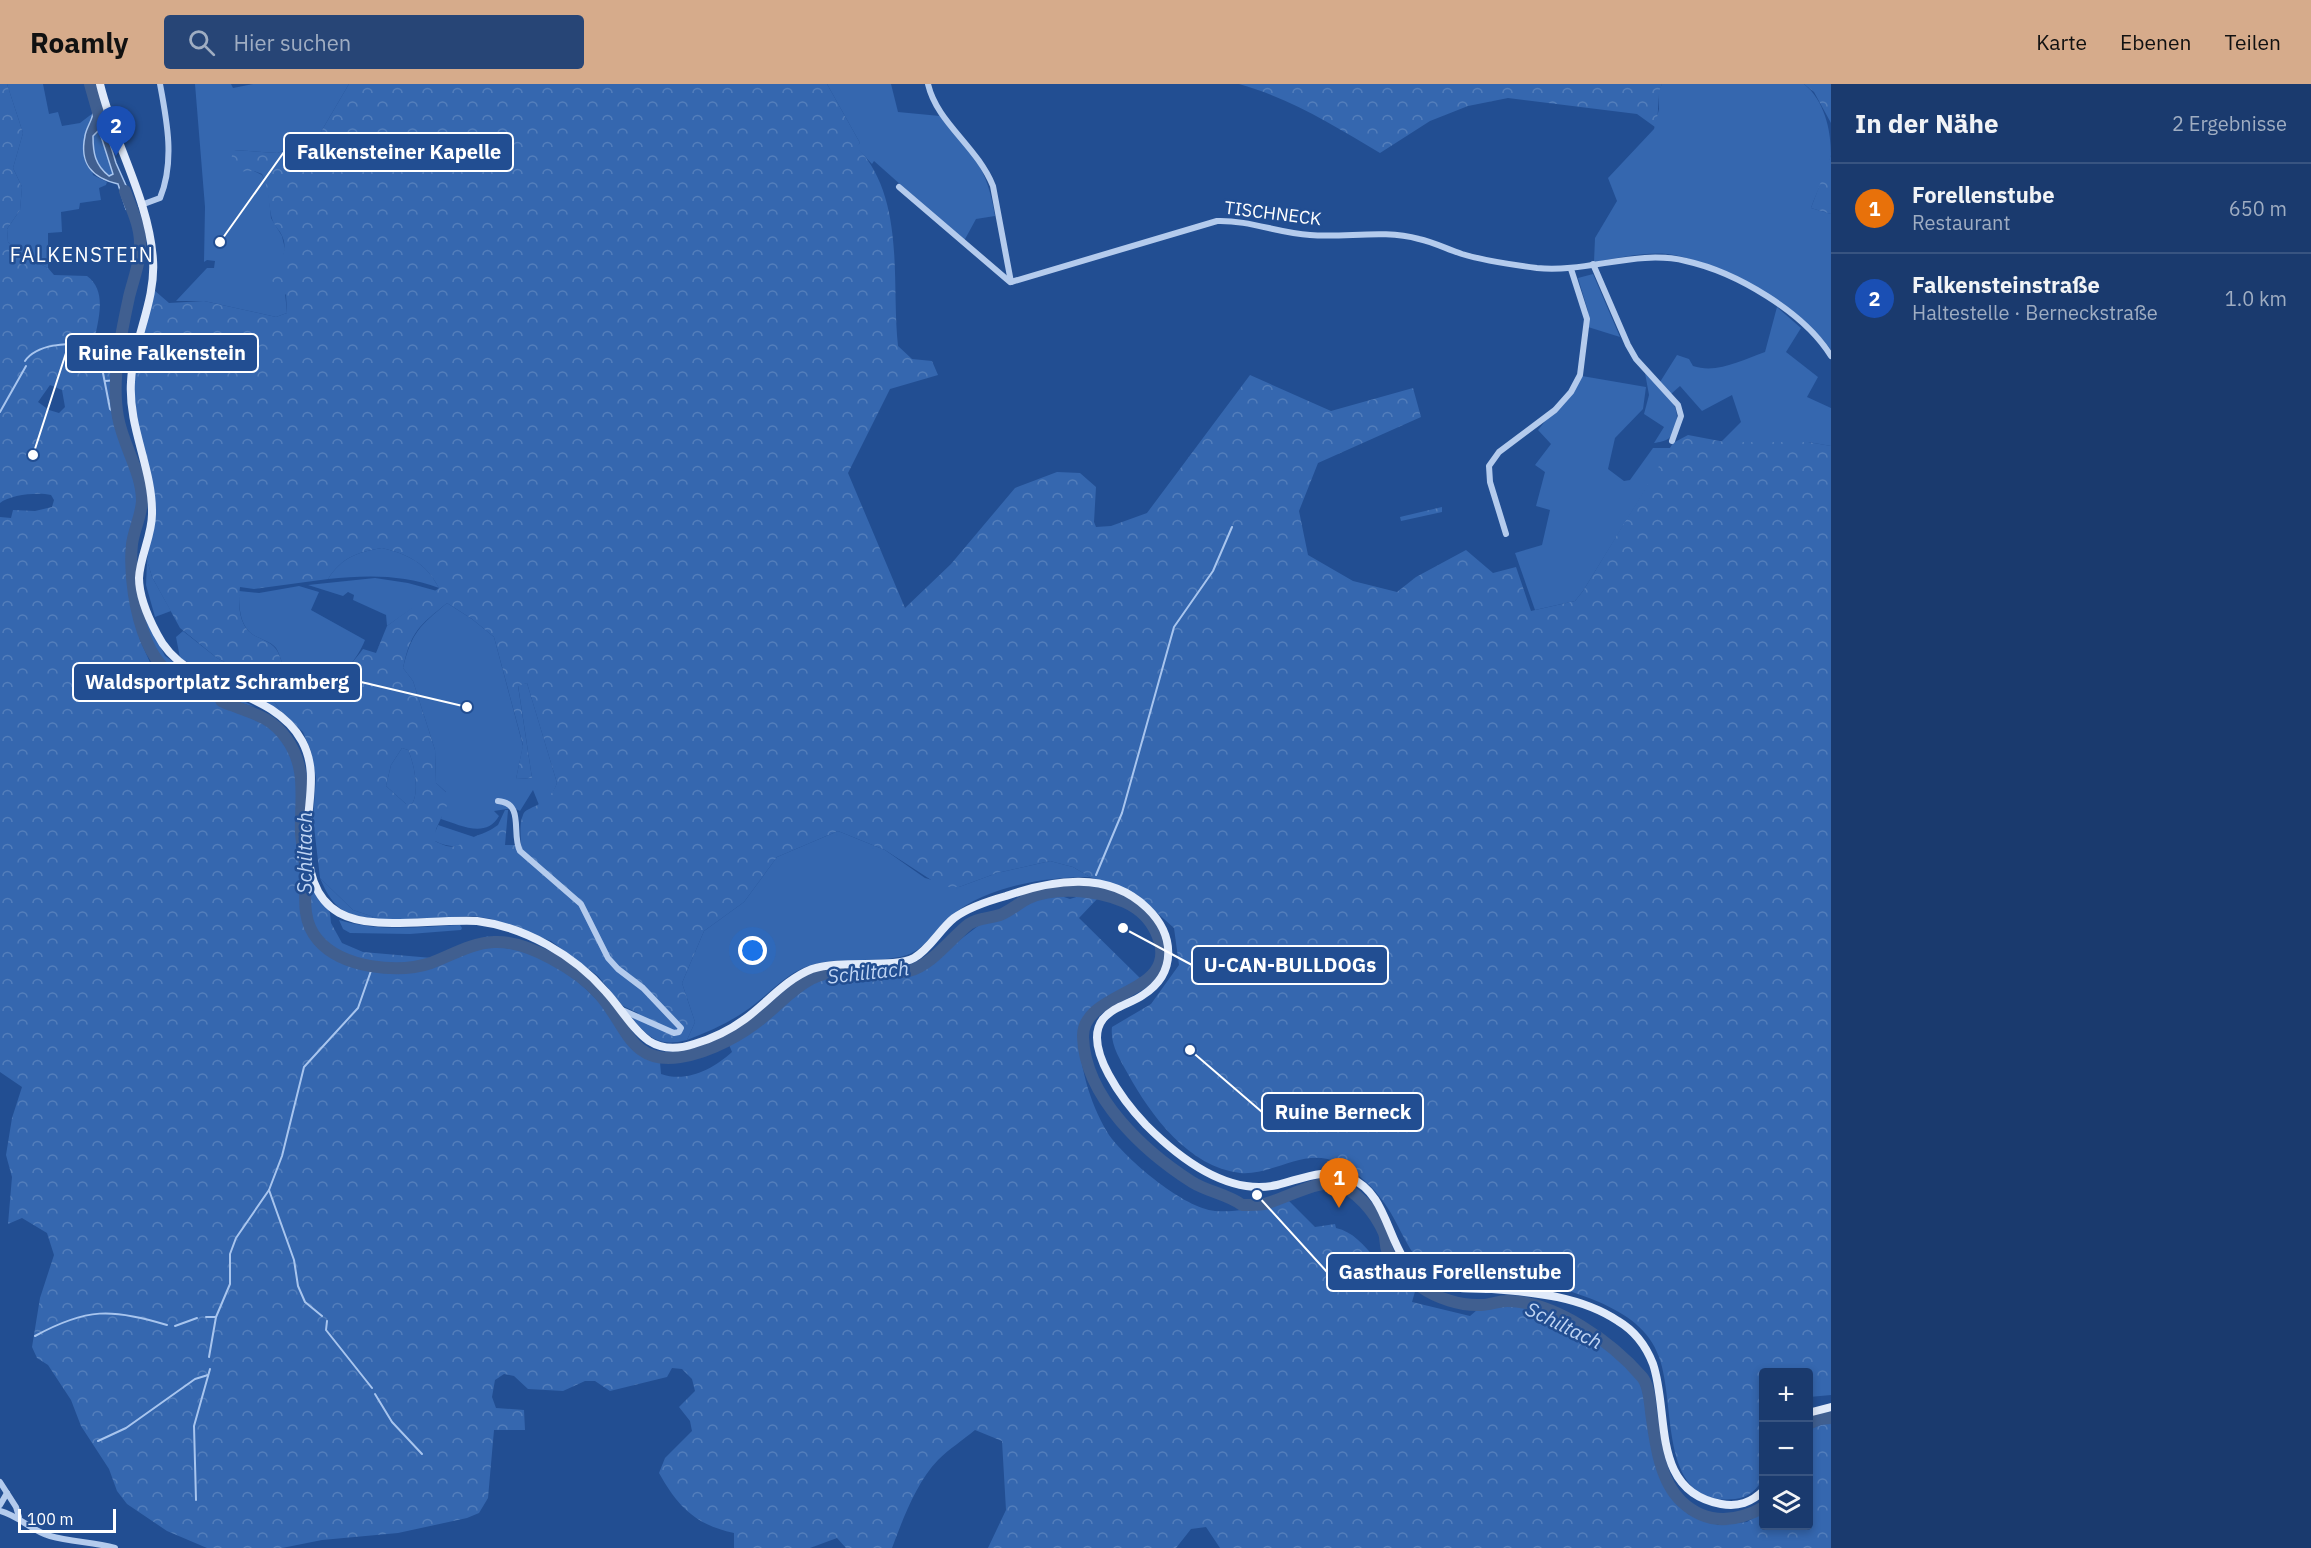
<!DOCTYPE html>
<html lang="de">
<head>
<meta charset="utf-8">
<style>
	:root { --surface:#1a3a6e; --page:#274576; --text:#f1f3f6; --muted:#9fadc2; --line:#385481; --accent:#d6ab8b }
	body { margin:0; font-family:"IBM Plex Sans",sans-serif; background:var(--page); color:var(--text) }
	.controls { position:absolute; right:18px; bottom:18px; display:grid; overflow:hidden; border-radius:6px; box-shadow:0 3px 9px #0003 }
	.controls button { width:54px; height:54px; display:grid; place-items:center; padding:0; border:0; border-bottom:2px solid var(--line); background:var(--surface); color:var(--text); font:30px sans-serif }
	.scale { position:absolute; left:18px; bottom:15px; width:98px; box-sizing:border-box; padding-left:6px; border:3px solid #fff; border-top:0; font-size:16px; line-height:21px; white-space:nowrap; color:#fff; -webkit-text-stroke:4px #224e92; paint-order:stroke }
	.you { position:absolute; left:753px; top:867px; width:21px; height:21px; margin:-15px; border:4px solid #fff; border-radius:50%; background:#1a73e8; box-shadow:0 0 0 9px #1a73e833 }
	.badge { display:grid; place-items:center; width:39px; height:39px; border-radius:50%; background:var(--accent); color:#fff; font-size:20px; font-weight:700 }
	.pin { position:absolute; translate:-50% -50px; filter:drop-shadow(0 2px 3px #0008) }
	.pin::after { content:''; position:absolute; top:32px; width:21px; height:18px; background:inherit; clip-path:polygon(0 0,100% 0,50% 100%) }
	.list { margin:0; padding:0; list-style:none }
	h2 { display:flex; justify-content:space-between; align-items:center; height:78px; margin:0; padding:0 24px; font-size:26px }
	h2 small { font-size:20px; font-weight:400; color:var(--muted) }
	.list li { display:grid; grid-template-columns:39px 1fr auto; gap:18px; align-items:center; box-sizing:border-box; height:90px; padding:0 24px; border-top:2px solid var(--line) }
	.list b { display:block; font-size:22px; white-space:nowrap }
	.list p { margin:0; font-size:20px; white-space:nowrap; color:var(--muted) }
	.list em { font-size:20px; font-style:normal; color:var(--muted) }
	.icon { flex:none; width:33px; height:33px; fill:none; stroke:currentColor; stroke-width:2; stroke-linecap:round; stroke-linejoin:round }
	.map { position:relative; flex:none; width:1831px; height:1464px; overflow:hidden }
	header { display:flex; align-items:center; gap:36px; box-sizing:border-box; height:84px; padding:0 30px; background:var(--accent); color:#111 }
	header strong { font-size:28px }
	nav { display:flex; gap:33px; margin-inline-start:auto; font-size:21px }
	.search { width:420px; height:54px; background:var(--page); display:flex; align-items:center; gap:15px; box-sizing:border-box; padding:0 21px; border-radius:6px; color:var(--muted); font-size:22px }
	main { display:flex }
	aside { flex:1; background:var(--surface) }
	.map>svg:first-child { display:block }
</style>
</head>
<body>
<header>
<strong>Roamly</strong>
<div class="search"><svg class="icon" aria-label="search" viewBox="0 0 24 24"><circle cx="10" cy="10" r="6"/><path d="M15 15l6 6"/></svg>Hier suchen</div>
<nav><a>Karte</a><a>Ebenen</a><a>Teilen</a></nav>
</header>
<main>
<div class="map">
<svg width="1831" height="1464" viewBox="0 0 1831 1464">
	<defs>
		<pattern id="forest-crowns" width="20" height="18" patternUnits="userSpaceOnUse" patternTransform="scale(1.5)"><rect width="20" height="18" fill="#3567af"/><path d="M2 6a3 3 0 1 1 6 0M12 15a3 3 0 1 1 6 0" fill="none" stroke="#537ebb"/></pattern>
	</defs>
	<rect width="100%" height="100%" fill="#224e92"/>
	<!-- grass -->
	<g fill="#3567af">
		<path d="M 7,0 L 43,0 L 49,30 L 58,28 L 62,42 L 80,39 L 93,29 L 85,51 L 93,91 L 107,98 L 106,101 L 99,104 L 101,116 L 80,119 L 79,125 L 61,128 L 62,148 L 48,149 L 48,184 L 24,172 L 8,158 L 7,145 L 20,126 L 22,103 L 13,84 L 23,49 Z"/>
		<path d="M 195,0 L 231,0 L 233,4 L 253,0 L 349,0 L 315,58 L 277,69 L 234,66 L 254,87 L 262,91 L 268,104 L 271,134 L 282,152 L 285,165 L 282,177 L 287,229 L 276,233 L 204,217 L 176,217 L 207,184 L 214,184 L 215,177 L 207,176 L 204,178 L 205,123 Z"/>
		<path d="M 827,0 L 891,0 L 898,28 L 940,32 C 972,68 987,82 995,132 L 976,135 L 964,157 L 874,77 L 872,80 L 856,63 L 860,59 Z"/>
		<path d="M 1662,0 L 1804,0 C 1824,16 1831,45 1831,71 C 1827,88 1817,107 1811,124 L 1831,130 L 1831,266 C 1806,228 1713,175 1667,170 C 1643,168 1618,174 1594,178 L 1595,154 L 1617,117 L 1608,94 L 1654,45 L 1659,25 L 1658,8 Z"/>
		<path d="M 100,45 L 114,91 L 109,92 C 95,80 93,69 93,52 Z"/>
		<path d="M 1593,190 L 1620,253 L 1588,243 L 1588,227 L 1578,194 Z"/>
		<path d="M 1777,223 L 1801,244 L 1786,268 L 1818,293 L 1807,313 L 1831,324 L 1831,362 L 1808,358 L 1721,358 L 1741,338 L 1732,311 L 1702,327 L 1680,302 L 1671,310 L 1660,298 L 1677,271 L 1689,275 L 1693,282 C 1717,290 1742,276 1765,268 Z"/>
		<path d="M 1645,289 C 1661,305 1684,320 1675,344 C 1671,356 1666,357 1654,359 L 1664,343 L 1644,330 L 1649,311 Z"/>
		<path d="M 1582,292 L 1646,303 L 1643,325 L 1615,354 L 1608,385 L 1624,397 L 1630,396 L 1653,364 L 1671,364 L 1583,507 L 1575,517 L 1535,526 L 1515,469 L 1542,461 L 1550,426 L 1536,422 L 1545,388 L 1535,381 L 1551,360 L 1538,346 Z"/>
		<path d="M 382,464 C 408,470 426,479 439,504 C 402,490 366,491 328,495 C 342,473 358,468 382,464 Z"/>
		<path d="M 147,476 L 152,493 L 171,527 L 155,533 L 146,501 Z"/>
		<path d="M 375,494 L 408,499 L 437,507 L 387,542 L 386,531 L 353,516 L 354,511 L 348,508 L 343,512 L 308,501 Z"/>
		<path d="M 299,502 L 319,508 L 311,526 L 365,556 C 354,585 318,621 288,590 C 282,583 281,572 276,564 C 270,557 259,555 252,550 C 239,540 239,521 239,507 L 259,509 Z"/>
		<path d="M 447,519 L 472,535 L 494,553 L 523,662 L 516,695 L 532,694 L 518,601 L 527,599 L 557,699 C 553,709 550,717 539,721 L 533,706 L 520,727 L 514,724 L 494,727 L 499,732 C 486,755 460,741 441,735 L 446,708 L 436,699 L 435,666 L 413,597 L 403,584 C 412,547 420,542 447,519 Z"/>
		<path d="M 141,528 L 143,528 L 165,572 L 185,586 L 255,623 C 237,619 224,611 207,604 C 166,587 154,571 141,528 Z"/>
		<path d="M 183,547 L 217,574 L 259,596 L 281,627 L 180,574 L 176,553 Z"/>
		<path d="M 402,664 L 408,666 C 414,679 420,707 412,720 L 406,720 L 386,702 L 391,681 Z"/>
		<path d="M 438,741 L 474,753 C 464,765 448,764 435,757 L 434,751 Z"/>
		<path d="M 838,747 L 885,766 L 925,794 L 959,803 L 997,789 L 1050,777 L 1073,783 L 1090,793 C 1045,793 987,802 951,832 C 936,844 926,865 907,871 C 875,881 836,870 803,884 C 784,893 771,907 755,920 C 735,936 711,947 687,956 L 695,938 L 682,899 L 704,847 L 744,818 L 777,773 Z"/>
		<path d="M 320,794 L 353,826 L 383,836 C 347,832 334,828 320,794 Z"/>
		<path d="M 339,836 C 379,848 419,843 460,841 L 462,844 L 461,846 L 410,850 L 350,849 L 343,845 Z"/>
	</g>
	<!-- forest -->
	<g fill="url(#forest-crowns)" fill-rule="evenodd">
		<path d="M 0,0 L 7,0 L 23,49 L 13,84 L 22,103 L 20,126 L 7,145 L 8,158 L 24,172 L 48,184 L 54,191 L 87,192 C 109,208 97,239 93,263 L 99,263 L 99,273 L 114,275 L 116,319 L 112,320 L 112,334 L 115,335 L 137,399 L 139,420 L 128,468 L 134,532 L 140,556 L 152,583 L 171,597 L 213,612 L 226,624 L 240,626 L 263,637 L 277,648 L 289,664 L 296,680 L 296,736 L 304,799 L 311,798 L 330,829 L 331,839 L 342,859 L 363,868 L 432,874 L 488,852 L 493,863 C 541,864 583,897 612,933 C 627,952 632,974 660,978 L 661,990 C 687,999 713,985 732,968 L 728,958 L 766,935 L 783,918 L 811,897 L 847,888 L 915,890 L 982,839 L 1052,809 L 1070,815 L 1089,809 L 1098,814 L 1079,834 L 1141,895 C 1125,912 1091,915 1083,938 C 1072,968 1093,1030 1112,1055 C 1131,1079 1184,1124 1215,1127 C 1239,1129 1265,1121 1288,1116 L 1315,1143 L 1335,1140 L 1336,1144 C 1353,1148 1363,1160 1376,1175 L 1389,1173 L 1416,1204 L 1412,1218 L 1470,1232 L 1477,1226 L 1519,1221 L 1552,1232 L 1605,1260 L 1641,1299 L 1655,1377 L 1673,1413 L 1688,1430 L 1718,1441 L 1747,1438 L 1763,1428 L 1764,1442 L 1808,1442 L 1809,1344 L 1831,1338 L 1831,1464 L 1220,1464 L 1206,1443 L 1191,1445 L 1176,1464 L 988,1464 L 1006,1426 L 1002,1357 L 975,1346 C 963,1356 949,1365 938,1376 C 916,1399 903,1435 892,1464 L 846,1464 L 837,1454 L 810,1464 L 734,1464 L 734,1449 C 696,1441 678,1423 659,1389 L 665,1374 L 692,1347 L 690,1337 L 679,1323 L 695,1307 L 692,1295 L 682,1285 L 672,1284 L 667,1293 L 610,1307 L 595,1297 L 585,1297 L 563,1307 L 528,1305 L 514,1292 L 504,1290 L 495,1296 L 492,1313 L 496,1324 L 524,1326 L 525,1346 L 494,1346 L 488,1414 L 479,1429 L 467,1434 L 398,1449 L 322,1456 L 282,1464 L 207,1464 L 167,1447 L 127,1420 L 117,1407 L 109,1385 L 81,1342 L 71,1316 L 48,1281 L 37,1274 L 32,1263 L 40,1214 L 54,1171 L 47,1149 L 22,1134 L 8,1140 L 12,1093 L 6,1071 L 12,1034 L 22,1003 L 0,988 L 0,433 L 11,434 L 13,426 L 35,427 L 52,423 L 54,416 L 51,411 C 37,408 10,411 0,419 ZM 50,301 L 62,306 L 65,323 L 59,329 L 49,326 L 38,318 Z"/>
		<path d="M 349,0 L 827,0 L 860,59 L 857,63 C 906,115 891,197 898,262 L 912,275 L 932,277 L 938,291 L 890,305 L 848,389 L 905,524 L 951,480 L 1015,404 L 1057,388 L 1080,389 L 1096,403 L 1094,438 L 1096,443 L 1111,442 L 1147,429 L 1250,291 L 1331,327 L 1413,304 L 1421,333 L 1318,379 L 1299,427 L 1308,471 L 1353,497 L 1397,508 L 1416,493 L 1466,466 L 1493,489 L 1516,483 L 1531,527 L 1575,517 L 1583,507 L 1673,359 L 1688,351 L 1725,358 L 1808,358 L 1831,362 L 1831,1311 L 1809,1313 L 1808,1288 L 1764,1288 L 1763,1394 C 1759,1404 1748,1414 1735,1415 C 1657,1423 1677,1322 1659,1273 C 1649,1245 1626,1230 1599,1218 C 1570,1206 1541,1198 1509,1198 C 1484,1198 1458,1206 1436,1192 C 1409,1175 1402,1144 1385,1120 C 1372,1101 1357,1088 1336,1078 C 1305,1063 1272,1092 1240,1089 C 1189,1083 1151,1032 1128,990 C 1120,975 1110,961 1112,943 L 1151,920 L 1179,881 L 1174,844 L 1136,810 L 1090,793 L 1073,783 L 1050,777 L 997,789 L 959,803 L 942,803 L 885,766 L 838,747 L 777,773 L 744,818 L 704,847 L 682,899 L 695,938 L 687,956 C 657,964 647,952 629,930 L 637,932 L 638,929 L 623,922 L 598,892 L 551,857 L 492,835 L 473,832 L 383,836 L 353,826 L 320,794 L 313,734 L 316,694 L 311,667 L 303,648 L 281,627 L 259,596 L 217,574 L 180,544 L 152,493 L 147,476 L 156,428 L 141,360 L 133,302 L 154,206 L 169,219 L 204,217 L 276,233 L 287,229 L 286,211 L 268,193 C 280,179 291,166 280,148 C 276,143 272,137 271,131 C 268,116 269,105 262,90 L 254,87 L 229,88 L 233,66 L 277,69 L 315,58 ZM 382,464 C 408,470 426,479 439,504 L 387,542 L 376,569 L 363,565 C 345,589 316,620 288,590 C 282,583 281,572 276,565 C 270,557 259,555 252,550 C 238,540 238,518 240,503 L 254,505 L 328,495 C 342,473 358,468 382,464 ZM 447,519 L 472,535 L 494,553 L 523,661 L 516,695 L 532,694 L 518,602 L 527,599 L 557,699 C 547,725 526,721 523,731 C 519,740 521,751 521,761 L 505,761 L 508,726 L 505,726 L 498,741 C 491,746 485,749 476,752 C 459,759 457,769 435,757 L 436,745 L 451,713 L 436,699 L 435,666 L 413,597 L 403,584 C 411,547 419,542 447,519 ZM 402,664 L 408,666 C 414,679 420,707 412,720 L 406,720 L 386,702 L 391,681 Z"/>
		<path d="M 1239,0 L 1662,0 C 1655,13 1661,28 1655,43 L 1637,30 L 1508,14 L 1468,22 L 1430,37 L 1380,69 C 1335,42 1290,14 1239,0 Z"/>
		<path d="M 1804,0 L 1831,0 L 1831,39 L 1814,8 Z"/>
		<path d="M 1831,71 L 1831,130 L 1811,124 Z"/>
		<path d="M 1442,423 L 1442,428 L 1401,437 L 1400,433 Z"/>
	</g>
	<!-- water -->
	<path fill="#405f90" stroke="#a8c5ee" stroke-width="1.5" fill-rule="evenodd" d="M 100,27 L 116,79 L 132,115 L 132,120 L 126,125 L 118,100 C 92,94 79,80 85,52 C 86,44 92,37 93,29 ZM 99,46 L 113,90 L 109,92 C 95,81 93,69 93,52 Z"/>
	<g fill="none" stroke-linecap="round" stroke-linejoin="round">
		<!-- stream -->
		<g stroke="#a8c5ee" stroke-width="2">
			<path d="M 25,277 C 39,256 81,260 102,259"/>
			<path d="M 103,289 L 110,325 L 118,332"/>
			<path d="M 105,297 L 118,296"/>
			<path d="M 0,328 L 26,282"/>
			<path d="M 1096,791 L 1122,729 L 1174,543 L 1213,487 L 1232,443"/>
			<path d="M 269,1106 L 294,1176 L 298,1202 L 305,1218 L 322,1232"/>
			<path d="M 206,1233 L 215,1233"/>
			<path d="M 327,1237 L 326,1246 L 372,1304"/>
			<path d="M 175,1242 L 197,1234"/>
			<path d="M 35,1252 C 86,1224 112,1224 167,1241"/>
			<path d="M 209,1273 L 216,1233 L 230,1200 L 230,1170 L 236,1154 L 269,1106 L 282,1072 L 304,983 L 358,924 L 372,884"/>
			<path d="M 375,1310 L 392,1338 L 422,1370"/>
			<path d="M 98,1357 L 126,1344 L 195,1295 L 208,1291"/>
			<path d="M 196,1416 L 194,1342 L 210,1285"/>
		</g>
		<!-- river -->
		<g stroke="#405f90" stroke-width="12">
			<path d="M 90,0 L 102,42"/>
			<path d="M 125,107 C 131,124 140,141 140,159 C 141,177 133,196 129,213 C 121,250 111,296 118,333 C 123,362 142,388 142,417 C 141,433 134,445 132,460 C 129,490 135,530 147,558 C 156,579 170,594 192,603 C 193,603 212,609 213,610 C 232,620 211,614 231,621 C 254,630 271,633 286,654 C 308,684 300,715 301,749 C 302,764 306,779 306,793 C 305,814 302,838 318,856 C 342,884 398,890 431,879 C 452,871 471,859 494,858 C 527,856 578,886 600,911 C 626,940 630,981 680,973 C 710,969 746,949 768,929 C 782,917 794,904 811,895 C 843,879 876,894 909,887 C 932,881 950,855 969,840 C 980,833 988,835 1000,831 C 1010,827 1019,819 1029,814 C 1056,802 1098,806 1125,818 C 1138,824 1150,835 1156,848 C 1186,912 1082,904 1083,953 C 1085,1014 1145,1068 1192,1098 C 1208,1108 1227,1110 1242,1121 C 1249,1121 1257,1121 1264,1120 C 1282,1116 1317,1096 1334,1100 C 1356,1105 1375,1128 1384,1149 C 1386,1154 1385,1160 1387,1166 C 1393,1179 1409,1195 1421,1203 C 1436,1214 1461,1222 1481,1221 C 1490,1221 1498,1217 1507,1217 C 1555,1217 1613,1259 1642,1293 C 1649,1301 1650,1318 1651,1328 C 1655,1356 1659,1396 1681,1417 C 1706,1441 1735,1439 1764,1423"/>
			<path d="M 1808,1340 L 1820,1335 L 1831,1334"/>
		</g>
		<!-- street -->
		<g stroke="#b4cbed" stroke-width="6">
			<path d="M 928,0 C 937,39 977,62 993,102 L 1011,198"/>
			<path d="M 899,103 L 1010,198"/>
			<path d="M 141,121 L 160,114 C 175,78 167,37 160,0"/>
			<path d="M 1593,180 L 1628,261 L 1636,275 L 1678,321 L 1681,332 L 1672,357"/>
			<path d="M 1011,198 L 1217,137 C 1249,136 1278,149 1310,151 C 1347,154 1383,145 1419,155 C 1433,158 1447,165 1462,170 C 1485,177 1513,181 1537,184 C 1588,189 1636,165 1686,177 C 1736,188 1804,228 1831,272"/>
			<path d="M 1506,450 L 1490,398 L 1489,382 L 1499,368 L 1555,326 L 1571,308 L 1580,291 L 1587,235 L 1571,185"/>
			<path d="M 498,717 C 525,719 511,750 520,767 L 581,820 L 608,874 L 618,885 L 643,904 L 681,944 L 679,948 L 674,949 L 622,926"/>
			<path d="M 0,1398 L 16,1423 L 19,1433"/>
			<path d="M 0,1421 L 7,1409"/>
			<path d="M 0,1427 C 19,1432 32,1447 50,1452 C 71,1458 94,1458 115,1464"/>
		</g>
		<!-- secondary -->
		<g stroke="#e0eafa" stroke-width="8">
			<path d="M 100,0 C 114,59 149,115 153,176 C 156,217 133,256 131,298 C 128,344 153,385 152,430 C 152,452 140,472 139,494 C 139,512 149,535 157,550 C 186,609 271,601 302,657 C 316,683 310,708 308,736 C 299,869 388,834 477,837 C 525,843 574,871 606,908 C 620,923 632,945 649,957 C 663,966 679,965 694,960 C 711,955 730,946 745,935 C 767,919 786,895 812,885 C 841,875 894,885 914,874 C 930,865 940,845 954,834 C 969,823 988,817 1006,812 C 1052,796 1108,786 1147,824 C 1175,851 1177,889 1143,911 C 1130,920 1114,922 1103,935 C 1081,963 1126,1020 1146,1041 C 1179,1074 1228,1112 1277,1101 C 1302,1095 1324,1083 1350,1094 C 1394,1112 1385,1176 1427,1196 C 1447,1206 1471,1204 1492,1205 C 1535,1208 1582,1213 1618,1237 C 1635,1247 1646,1262 1653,1280 C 1670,1330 1650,1407 1721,1420 C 1738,1423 1751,1419 1764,1406"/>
			<path d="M 1808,1329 L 1831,1323"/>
		</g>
	</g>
	<g text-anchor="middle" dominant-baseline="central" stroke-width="5" stroke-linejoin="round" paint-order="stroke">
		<!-- street labels -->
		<g font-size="18" fill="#fff" stroke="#224e92">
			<text transform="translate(1273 129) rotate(7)">TISCHNECK</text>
		</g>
		<!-- neighbourhood labels -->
		<g font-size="20" letter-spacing="1.5" fill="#fff" stroke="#224e92">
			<text x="82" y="170">FALKENSTEIN</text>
		</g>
		<!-- water labels -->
		<g font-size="20" font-style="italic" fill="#c0d5f4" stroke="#224e92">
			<text transform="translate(304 769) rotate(-90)">Schiltach</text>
			<text transform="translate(868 888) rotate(-6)">Schiltach</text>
			<text transform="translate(1564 1241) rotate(26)">Schiltach</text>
		</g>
	</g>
	<!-- callouts -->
	<path fill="none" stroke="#fff" stroke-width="2" d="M220 158L284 68M33 371L66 269M467 623L361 598M1123 844L1192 881M1190 966L1262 1028M1257 1111L1327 1188"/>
	<g fill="#fff" stroke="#224e92" stroke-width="2">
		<circle cx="220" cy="158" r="6"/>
		<circle cx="33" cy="371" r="6"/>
		<circle cx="467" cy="623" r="6"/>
		<circle cx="1123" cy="844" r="6"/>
		<circle cx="1190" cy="966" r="6"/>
		<circle cx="1257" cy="1111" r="6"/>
	</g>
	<g fill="#224e92" stroke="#fff" stroke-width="2">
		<rect x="284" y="49" width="229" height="38" rx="6"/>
		<rect x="66" y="250" width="192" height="38" rx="6"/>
		<rect x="73" y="579" width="288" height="38" rx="6"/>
		<rect x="1192" y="862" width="196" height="38" rx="6"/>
		<rect x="1262" y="1009" width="161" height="38" rx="6"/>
		<rect x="1327" y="1169" width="247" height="38" rx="6"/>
	</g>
	<g font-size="20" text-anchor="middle" font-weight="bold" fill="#fff">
		<text x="399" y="75">Falkensteiner Kapelle</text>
		<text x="162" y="276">Ruine Falkenstein</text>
		<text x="217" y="605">Waldsportplatz Schramberg</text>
		<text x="1290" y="888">U-CAN-BULLDOGs</text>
		<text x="1343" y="1035">Ruine Berneck</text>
		<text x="1450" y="1195">Gasthaus Forellenstube</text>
	</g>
</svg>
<div class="controls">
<button>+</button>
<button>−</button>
<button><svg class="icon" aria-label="layers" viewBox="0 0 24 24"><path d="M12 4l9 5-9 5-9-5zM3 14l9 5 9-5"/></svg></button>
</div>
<div class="scale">100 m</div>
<div class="you"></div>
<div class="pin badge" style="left:1339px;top:1124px;background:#e8710a">1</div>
<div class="pin badge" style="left:116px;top:72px;background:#1a4fb4">2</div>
</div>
<aside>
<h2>In der Nähe<small>2 Ergebnisse</small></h2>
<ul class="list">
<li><span class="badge" style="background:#e8710a">1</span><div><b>Forellenstube</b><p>Restaurant</p></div><em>650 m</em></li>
<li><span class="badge" style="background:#1a4fb4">2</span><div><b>Falkensteinstraße</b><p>Haltestelle · Berneckstraße</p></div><em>1.0 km</em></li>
</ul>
</aside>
</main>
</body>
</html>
